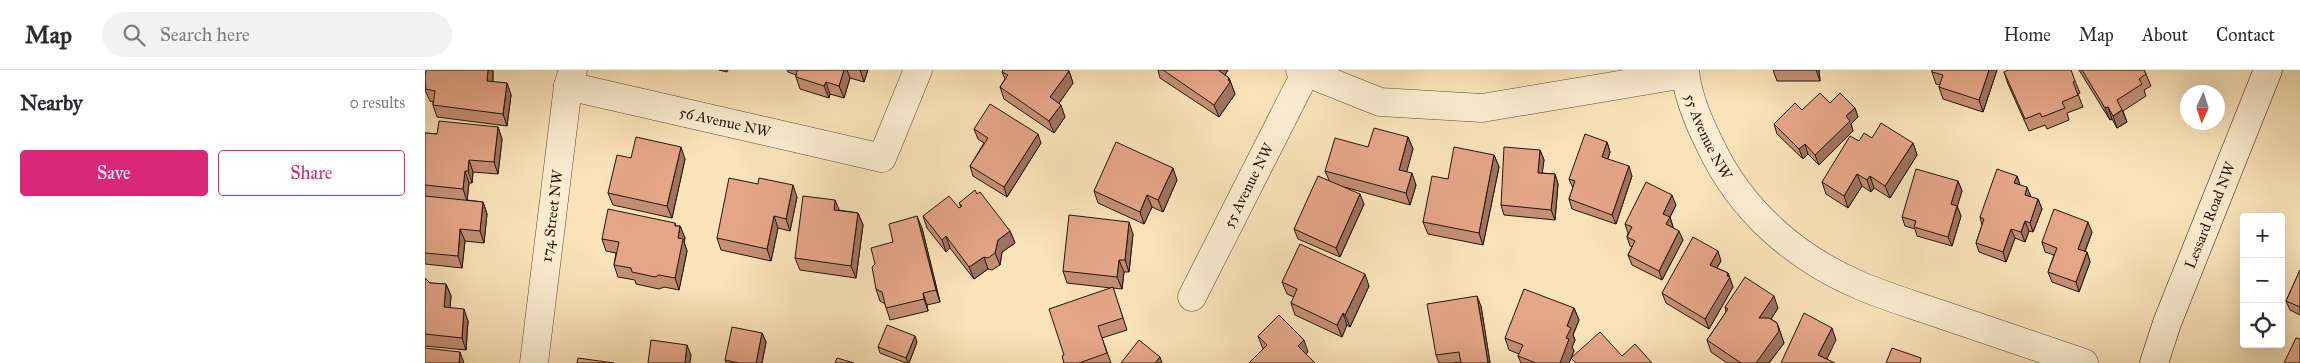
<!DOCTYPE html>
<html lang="en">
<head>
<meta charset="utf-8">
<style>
	:root { --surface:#fff; --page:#f2f2f3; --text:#2b2b33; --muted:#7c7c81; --line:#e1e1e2; --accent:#db2777 }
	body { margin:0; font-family:"IM FELL Great Primer",serif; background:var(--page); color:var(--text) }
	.controls { position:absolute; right:15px; bottom:15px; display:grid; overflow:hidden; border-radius:5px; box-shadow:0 5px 20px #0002 }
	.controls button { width:45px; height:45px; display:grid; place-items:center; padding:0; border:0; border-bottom:1px solid var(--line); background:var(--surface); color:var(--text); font:25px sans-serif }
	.compass { position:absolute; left:1755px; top:15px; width:45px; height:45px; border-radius:50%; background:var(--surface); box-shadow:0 5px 20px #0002; rotate:183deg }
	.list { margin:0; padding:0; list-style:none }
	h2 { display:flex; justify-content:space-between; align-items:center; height:65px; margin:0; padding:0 20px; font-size:21px }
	h2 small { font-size:16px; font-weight:400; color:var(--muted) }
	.actions { display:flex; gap:10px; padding:15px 20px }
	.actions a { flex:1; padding:11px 0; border:1px solid var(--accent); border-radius:5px; text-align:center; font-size:18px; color:var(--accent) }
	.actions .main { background:var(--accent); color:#fff }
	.icon { flex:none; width:28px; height:28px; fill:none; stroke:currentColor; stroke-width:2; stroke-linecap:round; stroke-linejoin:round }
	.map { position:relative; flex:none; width:1875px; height:293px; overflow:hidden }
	header { display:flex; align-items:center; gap:30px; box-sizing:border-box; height:70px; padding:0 25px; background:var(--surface); border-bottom:1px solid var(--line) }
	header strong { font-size:24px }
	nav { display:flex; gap:28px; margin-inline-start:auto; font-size:18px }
	.search { width:350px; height:45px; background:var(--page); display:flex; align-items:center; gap:12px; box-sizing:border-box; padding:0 18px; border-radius:28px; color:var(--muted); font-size:19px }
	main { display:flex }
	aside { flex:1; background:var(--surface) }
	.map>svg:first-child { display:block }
</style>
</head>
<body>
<header>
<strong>Map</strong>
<div class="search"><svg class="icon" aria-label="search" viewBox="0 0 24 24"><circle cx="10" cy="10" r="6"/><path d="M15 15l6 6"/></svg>Search here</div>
<nav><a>Home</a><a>Map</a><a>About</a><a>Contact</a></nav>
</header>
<main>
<aside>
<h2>Nearby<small>0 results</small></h2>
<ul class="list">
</ul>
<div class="actions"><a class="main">Save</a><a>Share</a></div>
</aside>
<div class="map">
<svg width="1875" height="293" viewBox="0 0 1875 293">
	<rect width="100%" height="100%" fill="#fae3b9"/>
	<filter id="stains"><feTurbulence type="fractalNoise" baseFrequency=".004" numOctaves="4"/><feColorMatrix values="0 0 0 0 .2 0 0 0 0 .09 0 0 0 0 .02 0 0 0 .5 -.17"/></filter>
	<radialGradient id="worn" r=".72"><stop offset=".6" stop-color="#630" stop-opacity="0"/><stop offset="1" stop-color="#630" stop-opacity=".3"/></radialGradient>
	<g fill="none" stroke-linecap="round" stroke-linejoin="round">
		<defs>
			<g id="minor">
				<path d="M 875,0 L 955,32 L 1057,38 L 1260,4"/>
				<path id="s1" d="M 1260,0 C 1262,25 1274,53 1285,75 C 1316,141 1370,188 1436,216 C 1462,227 1489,235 1515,244 C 1563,260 1611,277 1659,293"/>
				<path id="s2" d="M 143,16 L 457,88 L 493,0"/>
				<path id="s3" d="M 767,227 L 880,4"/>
				<path id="s4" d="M 109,293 L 143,16 L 148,0"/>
			</g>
			<g id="secondary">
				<path id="s5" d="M 1729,293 L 1742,253 L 1843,0"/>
			</g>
		</defs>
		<!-- minor casing -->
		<use href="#minor" stroke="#5a4836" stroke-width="29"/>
		<!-- secondary casing -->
		<use href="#secondary" stroke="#24150a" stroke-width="29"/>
		<!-- minor -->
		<use href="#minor" stroke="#fcedd2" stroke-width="28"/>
		<!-- secondary -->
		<use href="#secondary" stroke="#fcedd2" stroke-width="28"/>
	</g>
	<!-- wall -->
	<g fill="#c58f75" stroke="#24150a">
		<path d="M 294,0 L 303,0 L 302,2 Z"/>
		<path d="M 362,0 L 443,0 L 439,12 L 425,8 L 419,28 L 405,24 L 404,28 L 375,19 L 371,7 L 371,5 L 363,2 Z"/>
		<path d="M 577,0 L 642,0 L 644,1 L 648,13 L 634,33 L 640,47 L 629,63 L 579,29 L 575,17 L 580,9 L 577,2 L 578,1 Z"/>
		<path d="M 733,0 L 803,0 L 800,5 L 804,8 L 810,24 L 794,47 L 735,8 Z"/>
		<path d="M 1348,0 L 1394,0 L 1395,11 L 1352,11 Z"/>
		<path d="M 1507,0 L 1572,0 L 1558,42 L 1518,29 L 1514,17 L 1515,15 L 1511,14 L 1507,2 Z"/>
		<path d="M 1654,0 L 1719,0 L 1721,4 L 1726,16 L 1719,20 L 1721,26 L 1698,41 L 1702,52 L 1692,58 L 1687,49 L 1685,50 Z"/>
		<path d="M 68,1 L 68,12 L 82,13 L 86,25 L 82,56 L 12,47 L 8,35 L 8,32 L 5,31 L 0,20 L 0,7 Z"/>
		<path d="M 1579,2 L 1650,11 L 1655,23 L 1653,24 L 1658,37 L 1642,43 L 1644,50 L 1622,59 L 1620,55 L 1604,61 L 1583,14 Z"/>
		<path d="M 1405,33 L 1430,38 L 1433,47 L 1426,54 L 1428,61 L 1394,95 L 1383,84 L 1378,89 L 1352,64 L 1349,54 L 1377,40 Z"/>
		<path d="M 73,57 L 77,69 L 73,104 L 48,102 L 47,113 L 44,113 L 42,130 L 58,132 L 62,144 L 59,173 L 40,171 L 37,198 L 0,194 L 0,63 L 12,64 Z"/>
		<path d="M 549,59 L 616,73 L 582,127 L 548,106 L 545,96 L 559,73 L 553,69 Z"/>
		<path d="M 983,67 L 988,79 L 981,102 L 991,115 L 985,135 L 919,117 L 939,134 L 915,187 L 873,169 L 869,159 L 904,110 L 900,101 L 943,77 Z"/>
		<path d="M 1447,68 L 1488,73 L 1492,85 L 1465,128 L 1449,118 L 1446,122 L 1437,116 L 1423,138 L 1401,124 L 1397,112 L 1434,71 Z"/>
		<path d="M 1182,72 L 1185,82 L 1183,89 L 1207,106 L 1191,154 L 1147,139 L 1144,129 L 1148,118 L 1144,109 Z"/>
		<path d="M 1115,80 L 1119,90 L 1117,103 L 1130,104 L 1133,114 L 1130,150 L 1079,145 L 1076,135 Z"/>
		<path d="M 1069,85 L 1074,97 L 1058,175 L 1003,164 L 998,152 L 1023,109 Z"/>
		<path d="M 206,88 L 260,89 L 247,148 L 188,135 L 183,123 Z"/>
		<path d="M 1592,106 L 1595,115 L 1605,127 L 1613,129 L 1617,139 L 1608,162 L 1604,161 L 1600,172 L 1590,168 L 1581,192 L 1554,182 L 1551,173 L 1557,155 L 1555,147 Z"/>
		<path d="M 752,110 L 738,142 L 727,137 L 719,154 L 673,133 L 669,121 Z"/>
		<path d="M 1533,111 L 1537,121 L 1532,136 L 1536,146 L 1527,176 L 1492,166 L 1490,159 L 1480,156 L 1477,147 Z"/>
		<path d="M 552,124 L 585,161 L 590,173 L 577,182 L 575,195 L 567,200 L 563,199 L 549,209 L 525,178 L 521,182 L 502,158 L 498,146 L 534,138 L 536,137 L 534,133 Z"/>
		<path d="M 372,127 L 365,161 L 353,158 L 346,191 L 296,180 L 292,168 Z"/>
		<path d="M 1251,135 L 1245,147 L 1248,157 L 1258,170 L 1237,210 L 1207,195 L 1203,185 L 1207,177 L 1205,176 L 1202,167 L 1203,163 L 1200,154 Z"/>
		<path d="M 414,140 L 433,143 L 438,155 L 431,208 L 375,200 L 370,188 Z"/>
		<path d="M 252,156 L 255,156 L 260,168 L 259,172 L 262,181 L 254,220 L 239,217 L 234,219 L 211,214 L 210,210 L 193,207 L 189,195 L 191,183 L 181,181 L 177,169 Z"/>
		<path d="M 497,158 L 515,232 L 502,235 L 503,241 L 465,250 L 460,234 L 455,231 L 451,219 L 468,172 Z"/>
		<path d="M 1667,162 L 1660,182 L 1662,182 L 1665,192 L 1654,222 L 1627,212 L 1623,202 L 1629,185 L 1620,182 L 1617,172 Z"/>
		<path d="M 708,164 L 704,202 L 699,202 L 697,219 L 688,218 L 702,260 L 677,268 L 686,293 L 639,293 L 639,285 L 686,218 L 642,213 L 638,201 Z"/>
		<path d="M 1296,191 L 1292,198 L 1303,203 L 1308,217 L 1284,259 L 1241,233 L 1237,223 Z"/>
		<path d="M 1875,200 L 1875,245 L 1865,240 L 1861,231 Z"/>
		<path d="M 0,208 L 5,213 L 21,214 L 26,226 L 25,237 L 43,251 L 41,280 L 0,276 Z"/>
		<path d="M 857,212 L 944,216 L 925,257 L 922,255 L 917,267 L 870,245 L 866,233 L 869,227 L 862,224 Z"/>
		<path d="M 1056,236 L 1065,293 L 1036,293 L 1036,292 L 1027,293 L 1014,293 L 1011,285 Z"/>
		<path d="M 1300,237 L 1353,238 L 1346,249 L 1352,253 L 1359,273 L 1344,293 L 1302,293 L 1286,282 L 1282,270 L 1301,242 Z"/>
		<path d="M 1149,238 L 1154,250 L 1148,265 L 1150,270 L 1147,277 L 1149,281 L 1144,293 L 1096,293 L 1093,286 L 1094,284 L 1084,280 L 1080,268 Z"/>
		<path d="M 337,263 L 341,272 L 337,293 L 301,293 L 300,290 Z"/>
		<path d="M 833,266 L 883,282 L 881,284 L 838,279 Z"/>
		<path d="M 492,272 L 484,293 L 481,293 L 455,283 L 453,277 Z"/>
	</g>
	<!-- shaded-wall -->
	<g fill="#a0745f" stroke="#24150a">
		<path d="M 63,0 L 68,0 L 68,1 L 67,24 L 62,11 Z"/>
		<path d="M 419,0 L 422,0 L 425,8 L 419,28 L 414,16 Z"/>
		<path d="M 435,0 L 443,0 L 439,12 Z"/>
		<path d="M 792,0 L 803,0 L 796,11 Z"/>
		<path d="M 1391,0 L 1394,0 L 1395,11 Z"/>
		<path d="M 1564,0 L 1572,0 L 1558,42 L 1554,30 Z"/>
		<path d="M 644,1 L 648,13 L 630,39 L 625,27 Z"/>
		<path d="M 804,8 L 810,24 L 794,47 L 789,35 Z"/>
		<path d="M 401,12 L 405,24 L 404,28 L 399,16 Z"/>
		<path d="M 82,13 L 86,25 L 82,56 L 78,44 Z"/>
		<path d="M 636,35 L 640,47 L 629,63 L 624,51 Z"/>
		<path d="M 1683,37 L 1687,49 L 1685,50 L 1680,38 Z"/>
		<path d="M 1430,38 L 1433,47 L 1426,54 L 1428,61 L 1394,95 L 1390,85 L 1421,46 Z"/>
		<path d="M 1697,40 L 1702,52 L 1692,58 L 1688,46 Z"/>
		<path d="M 73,57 L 77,69 L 73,104 L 69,92 Z"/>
		<path d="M 613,64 L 616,73 L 582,127 L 579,117 Z"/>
		<path d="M 983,67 L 988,79 L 979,112 L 974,100 Z"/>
		<path d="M 1182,72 L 1185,82 L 1180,97 L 1177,87 Z"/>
		<path d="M 1488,73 L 1492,85 L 1465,128 L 1460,116 Z"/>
		<path d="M 1380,74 L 1383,84 L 1378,89 L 1374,79 Z"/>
		<path d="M 256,77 L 260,89 L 247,148 L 242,136 Z"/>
		<path d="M 1115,80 L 1119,90 L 1116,112 L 1113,103 Z"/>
		<path d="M 1069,85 L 1074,97 L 1058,175 L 1054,163 Z"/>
		<path d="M 44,90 L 48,102 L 47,113 L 43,101 Z"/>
		<path d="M 1204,96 L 1207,106 L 1191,154 L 1187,145 Z"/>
		<path d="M 748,98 L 752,110 L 738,142 L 733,130 Z"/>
		<path d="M 40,101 L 44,113 L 42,131 L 38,119 Z"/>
		<path d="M 987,103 L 991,115 L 985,135 L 981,123 Z"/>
		<path d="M 1130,104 L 1133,114 L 1130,150 L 1126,140 Z"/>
		<path d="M 1432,104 L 1437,116 L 1423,138 L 1419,126 Z"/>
		<path d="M 1445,106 L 1449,118 L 1446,122 L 1442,110 Z"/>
		<path d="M 1592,106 L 1595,115 L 1589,113 Z"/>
		<path d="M 1533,111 L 1537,121 L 1530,144 L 1526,134 Z"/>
		<path d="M 368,115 L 372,127 L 365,161 L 361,149 Z"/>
		<path d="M 1602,117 L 1606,127 L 1600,125 Z"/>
		<path d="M 935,124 L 939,134 L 915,187 L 911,178 Z"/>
		<path d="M 722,125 L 727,137 L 719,154 L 715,142 Z"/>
		<path d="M 1247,125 L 1251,135 L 1245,147 L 1248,157 L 1245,163 L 1238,144 Z"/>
		<path d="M 1613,129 L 1617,139 L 1608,162 L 1605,153 Z"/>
		<path d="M 410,130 L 415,142 L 409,140 Z"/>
		<path d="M 58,132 L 62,144 L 59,173 L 55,161 Z"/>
		<path d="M 1532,136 L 1536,146 L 1527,176 L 1523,167 Z"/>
		<path d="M 433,143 L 438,155 L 431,208 L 426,196 Z"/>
		<path d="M 349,146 L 353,158 L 346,191 L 342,179 Z"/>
		<path d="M 492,146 L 497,158 L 515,232 L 511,220 Z"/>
		<path d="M 1600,151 L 1604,161 L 1600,172 L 1596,162 Z"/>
		<path d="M 704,152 L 708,164 L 704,202 L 700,190 Z"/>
		<path d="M 1663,152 L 1667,162 L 1657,189 L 1653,179 Z"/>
		<path d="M 250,153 L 254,163 L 255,156 L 260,168 L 259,172 L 262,181 L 254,220 L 250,208 L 253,168 L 250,156 Z"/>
		<path d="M 35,159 L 40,171 L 37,198 L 33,186 Z"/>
		<path d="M 1586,159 L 1590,168 L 1581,192 L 1578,182 Z"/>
		<path d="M 585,161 L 590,173 L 577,182 L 575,195 L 570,183 L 573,170 Z"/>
		<path d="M 1254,161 L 1258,170 L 1237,210 L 1234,201 Z"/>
		<path d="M 521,166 L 525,178 L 521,182 L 517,170 Z"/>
		<path d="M 1293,181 L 1296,191 L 1288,204 L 1285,195 Z"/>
		<path d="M 1662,182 L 1665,192 L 1654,222 L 1651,212 Z"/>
		<path d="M 559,187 L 563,199 L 549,209 L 544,197 Z"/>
		<path d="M 694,190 L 699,202 L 697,219 L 692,207 Z"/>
		<path d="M 1303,203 L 1308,217 L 1284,259 L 1280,249 Z"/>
		<path d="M 940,204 L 944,216 L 925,257 L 920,245 Z"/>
		<path d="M 21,214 L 26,226 L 24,249 L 19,237 Z"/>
		<path d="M 498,223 L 502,235 L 503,241 L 499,229 Z"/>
		<path d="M 1052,226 L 1056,236 L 1065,293 L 1063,293 Z"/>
		<path d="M 1349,226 L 1353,238 L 1339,260 L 1334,248 Z"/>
		<path d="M 1149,238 L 1154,250 L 1148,265 L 1150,270 L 1147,277 L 1149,281 L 1144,293 L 1135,293 L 1142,256 Z"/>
		<path d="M 39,239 L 43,251 L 41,280 L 37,268 Z"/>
		<path d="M 918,243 L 922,255 L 917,267 L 912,255 Z"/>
		<path d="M 1352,253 L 1359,273 L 1344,293 L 1331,293 Z"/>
		<path d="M 1407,258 L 1411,270 L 1400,293 L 1393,285 Z"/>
		<path d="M 337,263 L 341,272 L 337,293 L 331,293 Z"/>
		<path d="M 490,266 L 492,272 L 484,293 L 483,293 L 481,288 Z"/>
		<path d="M 879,270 L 883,282 L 877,288 L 873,276 Z"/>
		<path d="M 262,275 L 266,285 L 265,293 L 260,293 Z"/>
		<path d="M 35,282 L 39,293 L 34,293 Z"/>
		<path d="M 735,287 L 737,293 L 730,293 Z"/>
	</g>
	<!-- building -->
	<g fill="#e5a688" stroke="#24150a">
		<path d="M 1,0 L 63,0 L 62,11 L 82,13 L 78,44 L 8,35 L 10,21 L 1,19 L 0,7 Z"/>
		<path d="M 372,0 L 419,0 L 414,16 L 401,12 L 399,16 L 371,7 Z"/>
		<path d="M 578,0 L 642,0 L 644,1 L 625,27 L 636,35 L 624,51 L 575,17 L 583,5 L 577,2 Z"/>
		<path d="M 738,0 L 793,0 L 804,8 L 803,10 L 805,12 L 789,35 Z"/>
		<path d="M 1507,0 L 1564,0 L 1554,30 L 1514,17 L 1518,5 L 1507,2 Z"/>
		<path d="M 1583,0 L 1646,0 L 1650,11 L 1648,12 L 1653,25 L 1637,32 L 1640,38 L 1617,47 L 1615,43 L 1600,49 L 1579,2 Z"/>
		<path d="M 1657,0 L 1719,0 L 1721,4 L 1714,9 L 1717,14 L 1692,30 L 1697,40 L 1688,46 L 1683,37 L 1680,38 Z"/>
		<path d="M 1395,23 L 1405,33 L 1415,23 L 1430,38 L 1421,46 L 1425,51 L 1390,85 L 1380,74 L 1374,79 L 1349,54 L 1370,33 L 1377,40 Z"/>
		<path d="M 565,34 L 613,64 L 579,117 L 545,96 L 563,68 L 549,59 Z"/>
		<path d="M 14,51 L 73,57 L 69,92 L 44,90 L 43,101 L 40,101 L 38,119 L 0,115 L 0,63 L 12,64 Z"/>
		<path d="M 1456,53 L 1488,73 L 1460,116 L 1445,106 L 1442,110 L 1432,104 L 1419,126 L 1397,112 L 1425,66 L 1434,71 L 1439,63 L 1447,68 Z"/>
		<path d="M 949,58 L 983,67 L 974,100 L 987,103 L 981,123 L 900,101 L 910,68 L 943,77 Z"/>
		<path d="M 1160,64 L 1182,72 L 1177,87 L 1204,96 L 1187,145 L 1144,129 L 1150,111 L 1144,109 Z"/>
		<path d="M 211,67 L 256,77 L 242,136 L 183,123 L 192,85 L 206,88 Z"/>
		<path d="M 691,72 L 748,98 L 733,130 L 722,125 L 715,142 L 669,121 Z"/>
		<path d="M 1029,77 L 1069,85 L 1054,163 L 998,152 L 1007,106 L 1023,109 Z"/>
		<path d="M 1079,77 L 1115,80 L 1113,103 L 1130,104 L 1126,140 L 1076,135 Z"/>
		<path d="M 1491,99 L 1533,111 L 1526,134 L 1532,136 L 1523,167 L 1489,157 L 1491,151 L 1477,147 Z"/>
		<path d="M 1572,99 L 1592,106 L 1589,113 L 1602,117 L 1600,125 L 1613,129 L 1605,153 L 1600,151 L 1596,162 L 1586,159 L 1578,182 L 1551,173 L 1559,149 L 1555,147 Z"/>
		<path d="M 893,106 L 935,124 L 911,178 L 869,159 Z"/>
		<path d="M 304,108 L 333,114 L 334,108 L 368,115 L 361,149 L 349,146 L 342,179 L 292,168 Z"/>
		<path d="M 1221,112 L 1247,125 L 1238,144 L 1245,147 L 1241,154 L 1254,161 L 1234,201 L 1203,185 L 1210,171 L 1202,167 L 1207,157 L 1200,154 Z"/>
		<path d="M 550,120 L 552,124 L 555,122 L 585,161 L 573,170 L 570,183 L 563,188 L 559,187 L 544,197 L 521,166 L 517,170 L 498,146 L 524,126 L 534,138 L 537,136 L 534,133 Z"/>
		<path d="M 0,126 L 58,132 L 55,161 L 35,159 L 33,186 L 0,183 Z"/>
		<path d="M 378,126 L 410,130 L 409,140 L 433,143 L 426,196 L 370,188 Z"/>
		<path d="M 183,139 L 250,153 L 250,156 L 255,156 L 253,168 L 258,169 L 250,208 L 234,205 L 230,207 L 207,202 L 206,198 L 189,195 L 194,172 L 177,169 Z"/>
		<path d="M 1629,139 L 1663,152 L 1653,179 L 1662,182 L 1651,212 L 1623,202 L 1632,178 L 1617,172 Z"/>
		<path d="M 644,145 L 704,152 L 700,190 L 694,190 L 692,207 L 638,201 Z"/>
		<path d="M 492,146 L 511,220 L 498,223 L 499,229 L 461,238 L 457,222 L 451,219 L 447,197 L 450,194 L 446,178 L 468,172 L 464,154 Z"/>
		<path d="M 1268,167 L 1293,181 L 1285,195 L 1303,203 L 1302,206 L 1305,207 L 1280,249 L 1237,223 Z"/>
		<path d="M 875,174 L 940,204 L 920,245 L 918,243 L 912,255 L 866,233 L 872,219 L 857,212 Z"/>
		<path d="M 1875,200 L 1875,237 L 1861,231 Z"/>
		<path d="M 1320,207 L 1349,226 L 1334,248 L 1344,248 L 1352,253 L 1354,261 L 1331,293 L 1316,293 L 1282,270 L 1303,239 L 1300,237 Z"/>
		<path d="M 0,208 L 5,213 L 21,214 L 19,237 L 39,239 L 37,268 L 0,264 Z"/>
		<path d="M 688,217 L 698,248 L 673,256 L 682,283 L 654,293 L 639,293 L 637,286 L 639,285 L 624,239 Z"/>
		<path d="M 1099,219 L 1149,238 L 1142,256 L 1146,258 L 1141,268 L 1144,269 L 1135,293 L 1111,293 L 1093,286 L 1098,275 L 1080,268 Z"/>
		<path d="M 1052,226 L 1063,293 L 1036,293 L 1034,282 L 1011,285 L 1002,234 Z"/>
		<path d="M 1379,243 L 1407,258 L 1393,285 L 1410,293 L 1356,293 Z"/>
		<path d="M 854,245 L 879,270 L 873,276 L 890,293 L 824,293 L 842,275 L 833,266 Z"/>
		<path d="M 462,255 L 490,266 L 481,288 L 453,277 Z"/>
		<path d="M 307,257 L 337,263 L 331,293 L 314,293 L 300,290 Z"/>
		<path d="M 1175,262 L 1197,286 L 1210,274 L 1227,293 L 1151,293 L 1146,288 Z"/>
		<path d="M 1871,268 L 1875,269 L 1875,293 L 1859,293 Z"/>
		<path d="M 226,270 L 262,275 L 260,293 L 223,293 Z"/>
		<path d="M 714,270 L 735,287 L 730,293 L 696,293 Z"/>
		<path d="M 0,278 L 35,282 L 34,293 L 0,293 Z"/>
		<path d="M 1467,278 L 1496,288 L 1495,293 L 1461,293 Z"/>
		<path d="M 153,288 L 189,293 L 152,293 Z"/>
		<path d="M 412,288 L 429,293 L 410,293 Z"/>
	</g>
	<g text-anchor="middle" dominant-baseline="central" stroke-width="4.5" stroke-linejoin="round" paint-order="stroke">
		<!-- street labels -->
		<g font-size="15" fill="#24150a" stroke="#fcedd2">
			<text stroke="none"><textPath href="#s2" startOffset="161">56 Avenue NW</textPath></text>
			<text stroke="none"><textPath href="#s1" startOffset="71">55 Avenue NW</textPath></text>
			<text stroke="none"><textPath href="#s3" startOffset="125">55 Avenue NW</textPath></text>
			<text stroke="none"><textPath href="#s4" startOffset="148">174 Street NW</textPath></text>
			<text stroke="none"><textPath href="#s5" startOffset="158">Lessard Road NW</textPath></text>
		</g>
	</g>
	<rect width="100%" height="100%" filter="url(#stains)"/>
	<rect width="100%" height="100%" fill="url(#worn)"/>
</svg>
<div class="controls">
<button>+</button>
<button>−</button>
<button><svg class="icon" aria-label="locate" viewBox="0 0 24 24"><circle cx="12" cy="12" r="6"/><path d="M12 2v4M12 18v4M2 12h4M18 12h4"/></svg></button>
</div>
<svg class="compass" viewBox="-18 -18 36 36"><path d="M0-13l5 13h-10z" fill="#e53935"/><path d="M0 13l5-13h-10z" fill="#7c7c81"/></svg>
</div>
</main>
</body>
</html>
